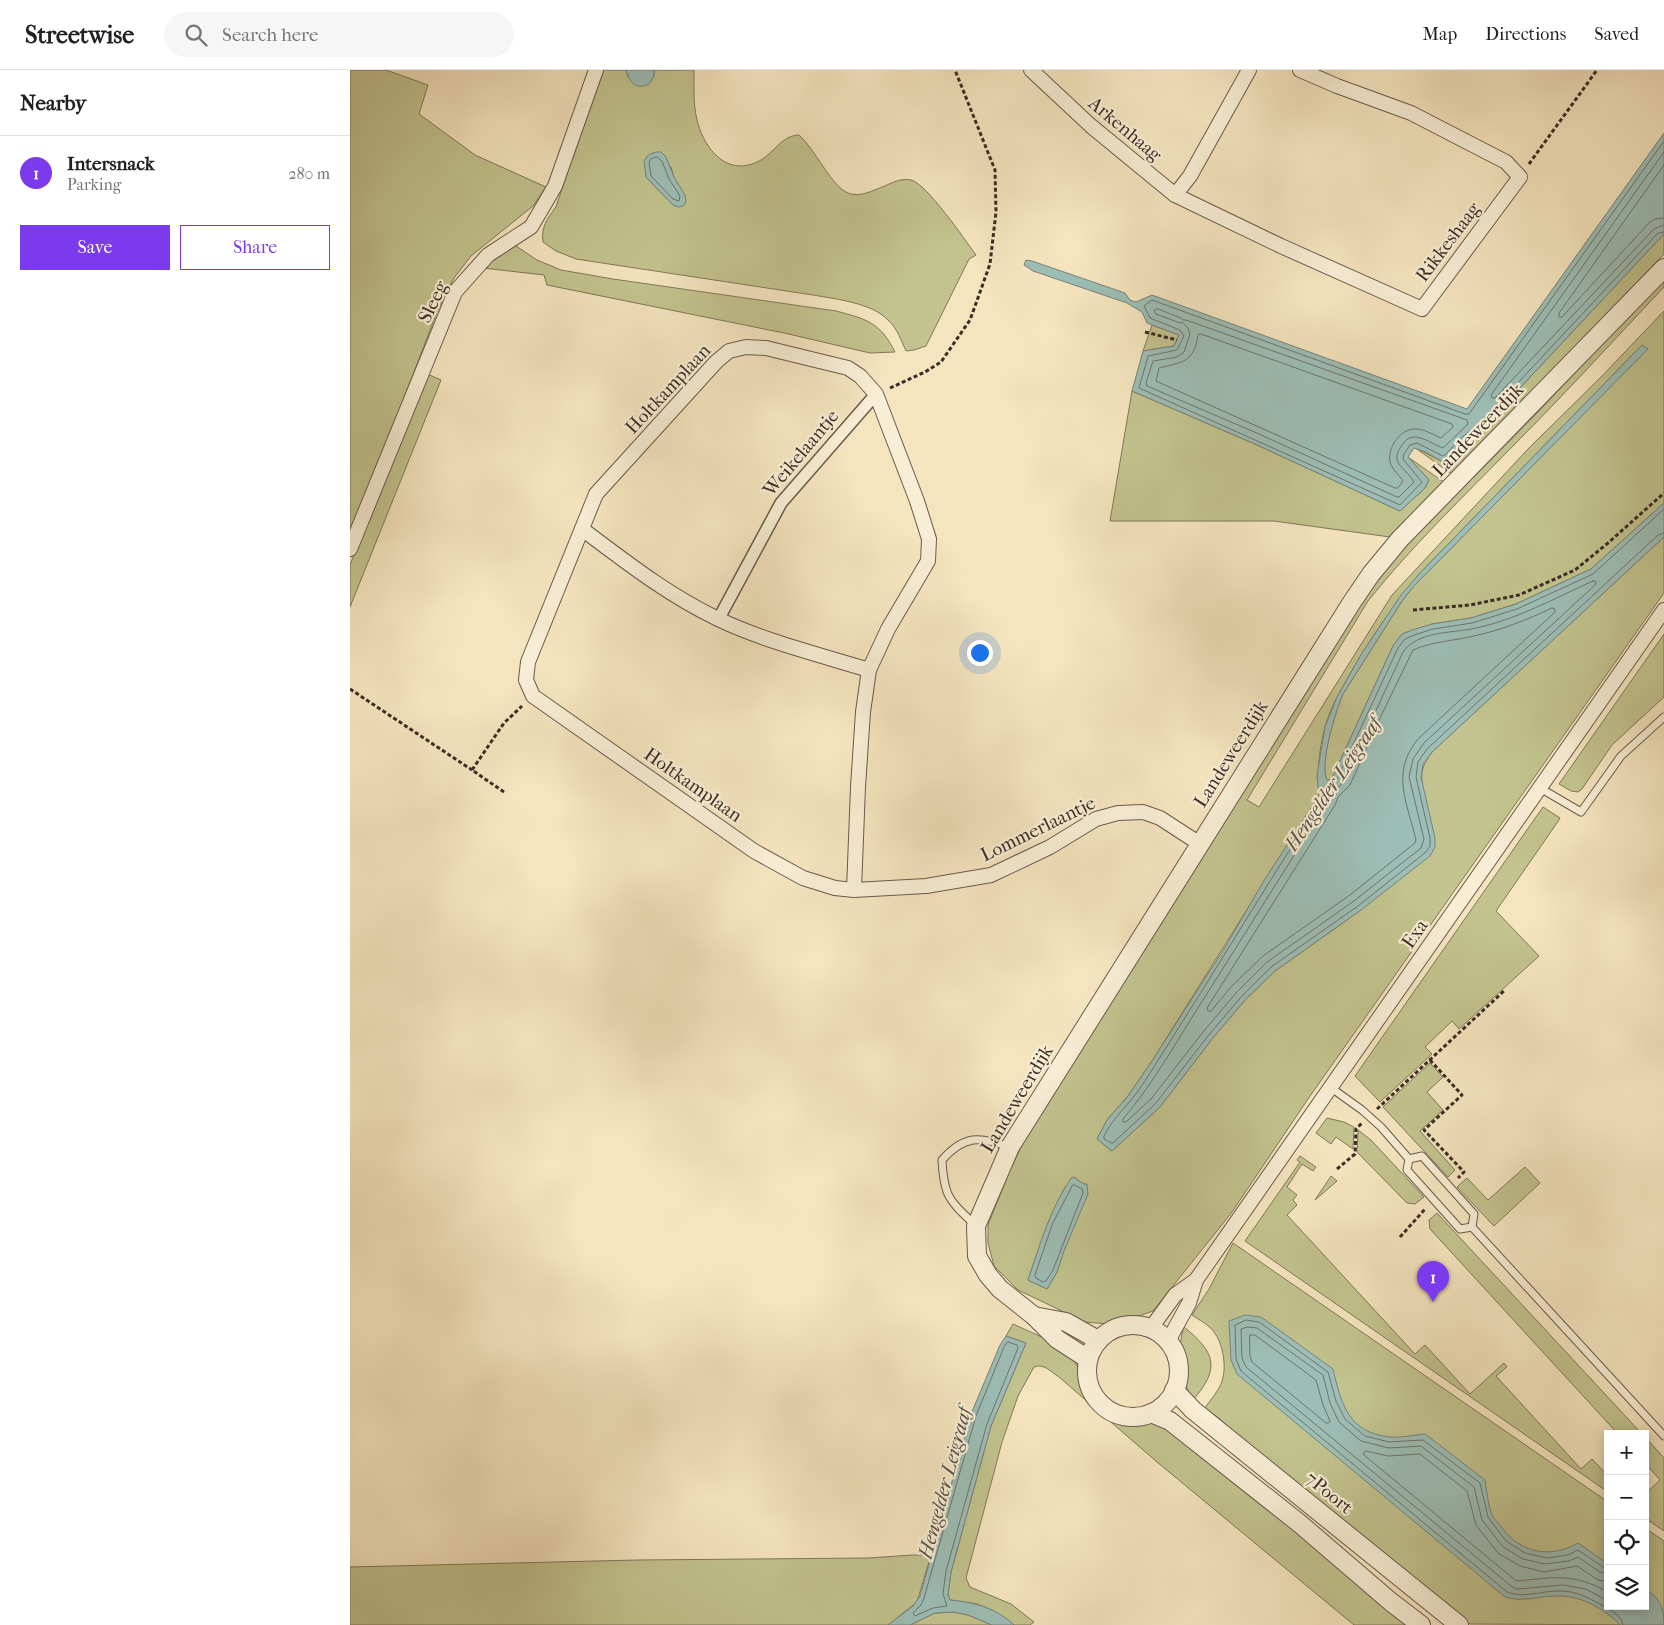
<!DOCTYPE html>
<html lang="en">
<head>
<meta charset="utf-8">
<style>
	:root { --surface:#fff; --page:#f6f6f6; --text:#202124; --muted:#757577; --line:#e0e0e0; --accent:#7c3aed }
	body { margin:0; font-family:"IM FELL French Canon",serif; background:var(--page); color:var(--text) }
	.controls { position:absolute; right:15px; bottom:15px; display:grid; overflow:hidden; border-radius:0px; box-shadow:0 2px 12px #0003 }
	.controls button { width:45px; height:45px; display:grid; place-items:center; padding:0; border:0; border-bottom:1px solid var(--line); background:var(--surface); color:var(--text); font:25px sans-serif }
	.you { position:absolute; left:629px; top:582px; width:18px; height:18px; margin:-12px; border:4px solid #fff; border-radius:50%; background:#1a73e8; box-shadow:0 0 0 8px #1a73e833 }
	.badge { display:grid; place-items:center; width:32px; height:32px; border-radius:50%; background:var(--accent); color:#fff; font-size:16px; font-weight:700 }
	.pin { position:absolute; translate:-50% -41px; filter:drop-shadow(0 1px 2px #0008) }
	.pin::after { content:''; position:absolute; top:26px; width:18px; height:15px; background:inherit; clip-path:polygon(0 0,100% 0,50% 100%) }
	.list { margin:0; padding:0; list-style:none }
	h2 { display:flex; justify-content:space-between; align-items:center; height:65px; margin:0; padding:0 20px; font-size:21px }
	h2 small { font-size:16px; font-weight:400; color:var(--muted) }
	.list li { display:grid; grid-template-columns:32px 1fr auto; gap:15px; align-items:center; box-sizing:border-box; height:75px; padding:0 20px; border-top:1px solid var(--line) }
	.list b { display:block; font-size:19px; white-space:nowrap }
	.list p { margin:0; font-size:16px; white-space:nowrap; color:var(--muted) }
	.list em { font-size:16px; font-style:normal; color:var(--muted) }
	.actions { display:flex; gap:10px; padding:15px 20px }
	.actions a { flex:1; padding:11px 0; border:1px solid var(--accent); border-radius:0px; text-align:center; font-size:18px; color:var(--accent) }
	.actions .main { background:var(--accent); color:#fff }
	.icon { flex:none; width:28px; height:28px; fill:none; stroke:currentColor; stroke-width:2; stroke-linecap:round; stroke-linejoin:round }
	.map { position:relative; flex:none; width:1314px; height:1555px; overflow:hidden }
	header { display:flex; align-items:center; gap:30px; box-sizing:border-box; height:70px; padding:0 25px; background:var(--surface); border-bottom:1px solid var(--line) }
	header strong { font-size:24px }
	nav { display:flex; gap:28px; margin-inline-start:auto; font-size:18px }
	.search { width:350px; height:45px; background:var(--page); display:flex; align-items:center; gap:12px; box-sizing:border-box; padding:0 18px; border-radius:28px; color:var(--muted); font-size:19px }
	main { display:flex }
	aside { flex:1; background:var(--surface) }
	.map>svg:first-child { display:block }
</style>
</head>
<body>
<header>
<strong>Streetwise</strong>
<div class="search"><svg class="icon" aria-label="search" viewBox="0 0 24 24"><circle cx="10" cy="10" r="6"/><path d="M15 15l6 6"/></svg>Search here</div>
<nav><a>Map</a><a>Directions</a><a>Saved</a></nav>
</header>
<main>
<aside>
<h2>Nearby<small></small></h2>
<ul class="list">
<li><span class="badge">1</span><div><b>Intersnack</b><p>Parking</p></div><em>280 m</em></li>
</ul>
<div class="actions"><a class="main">Save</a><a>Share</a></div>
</aside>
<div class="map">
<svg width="1314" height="1555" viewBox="0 0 1314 1555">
	<rect width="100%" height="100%" fill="#f5e5bf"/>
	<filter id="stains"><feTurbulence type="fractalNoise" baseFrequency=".004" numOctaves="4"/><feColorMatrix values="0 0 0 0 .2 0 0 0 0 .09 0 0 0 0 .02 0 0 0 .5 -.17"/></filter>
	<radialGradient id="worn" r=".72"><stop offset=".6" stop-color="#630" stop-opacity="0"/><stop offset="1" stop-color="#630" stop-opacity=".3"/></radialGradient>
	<!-- green -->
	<g fill="#c2c38e" stroke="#80775a" fill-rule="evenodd">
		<path d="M 0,0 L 36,0 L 78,15 L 69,44 L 125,85 L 196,117 L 183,136 L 121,186 L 104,208 L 87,242 L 0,469 Z"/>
		<path d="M 251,0 L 276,0 L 278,7 L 304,6 L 304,0 L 344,0 C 344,16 343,34 347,50 C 354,79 378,109 411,90 C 423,83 433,65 449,65 C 465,79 482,117 498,123 C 511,128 523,120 535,116 C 543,112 552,108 561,110 C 577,114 615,170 626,185 L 619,189 L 576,276 L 564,280 L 556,281 C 551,270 547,258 538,250 C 522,233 486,229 463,225 L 226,189 L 206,181 L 193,172 C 191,157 197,149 206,137 ZM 321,97 L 324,107 L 323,135 L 296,107 Z"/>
		<path d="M 1314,164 L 1314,184 L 1103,405 L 1064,377 L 1095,393 L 1113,374 L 1138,352 Z"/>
		<path d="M 166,176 L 187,190 L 211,200 L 263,209 L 486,241 C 516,249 530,252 545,282 L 520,283 L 434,263 L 197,215 L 194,205 L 133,198 L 156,178 Z"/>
		<path d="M 1314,208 L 1314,217 L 1298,234 C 1253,282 1208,331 1161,378 C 1112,428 1062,476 1018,531 L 897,730 L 909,737 L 1042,525 L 1178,379 L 1253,305 L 1314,241 L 1314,433 L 1241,499 L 1166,534 L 1121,548 L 1082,554 L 1052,564 L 1043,576 L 983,706 L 980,710 L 977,710 C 968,695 986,640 993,624 L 1052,531 L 1063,517 L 1297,279 L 1292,275 L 1071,502 C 1044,533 1022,567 1001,602 C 991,620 980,638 975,657 C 969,679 967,703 969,725 L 802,991 L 778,1026 L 757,1050 L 747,1069 L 762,1081 L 810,1037 L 862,969 L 895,930 L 925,901 L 1011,840 L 1073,719 C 1070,702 1072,696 1082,682 L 1314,467 L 1314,523 L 958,1029 L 882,1142 L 803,1241 L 780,1249 L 758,1254 L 735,1252 L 668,1220 L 644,1196 L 638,1173 L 638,1155 L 660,1100 L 673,1073 L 1016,525 L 1041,491 L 1189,341 ZM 726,1109 L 734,1114 L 707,1202 L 697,1219 L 678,1210 L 698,1153 L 715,1117 Z"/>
		<path d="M 802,255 L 829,265 L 824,276 L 793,281 Z"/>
		<path d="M 75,303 L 91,310 L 0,537 L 0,495 Z"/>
		<path d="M 782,321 L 905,374 L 1050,441 L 1075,418 L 1079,410 L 1058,387 L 1095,413 L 1040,467 L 924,451 L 760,451 Z"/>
		<path d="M 1314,564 L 1314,627 L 1262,675 L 1232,719 L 1228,722 L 1221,721 L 1209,714 Z"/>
		<path d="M 1193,737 L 1210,748 L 1209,750 L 1146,841 L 1189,886 L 1109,959 L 1102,951 L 1075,977 L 1082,984 L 1030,1032 L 1005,1006 Z"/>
		<path d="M 1080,993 L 1093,1007 L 1077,1022 L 1093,1040 L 1070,1061 L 1105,1100 L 1098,1107 L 1033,1037 Z"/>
		<path d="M 977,1048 L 994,1052 L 1004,1057 L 1003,1079 L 986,1067 L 981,1074 L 966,1063 Z"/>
		<path d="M 1008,1060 L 1021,1070 L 1074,1127 L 1065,1134 L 1057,1133 L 1007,1082 Z"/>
		<path d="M 950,1086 L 966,1097 L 963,1101 L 952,1094 L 937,1117 L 947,1125 L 943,1130 L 947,1135 L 937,1145 L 1065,1284 L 1075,1275 L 1120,1324 L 1154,1293 L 1157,1297 L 1146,1306 L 1231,1399 L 1242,1389 L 1258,1406 L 1258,1422 L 895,1171 L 950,1092 L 947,1090 Z"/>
		<path d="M 1175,1097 L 1190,1113 L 1144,1156 L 1107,1117 L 1117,1108 L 1138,1130 Z"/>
		<path d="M 981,1106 L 987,1111 L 965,1130 Z"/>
		<path d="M 1087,1143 L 1292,1364 L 1268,1364 L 1080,1159 L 1079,1150 Z"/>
		<path d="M 883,1173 L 1258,1432 L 1258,1536 L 1295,1536 L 1295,1458 L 1314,1471 L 1314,1555 L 1120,1554 L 927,1401 L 870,1349 L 855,1338 C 860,1330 869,1321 872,1311 C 877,1297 873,1273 864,1262 C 858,1254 849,1250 842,1245 L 859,1219 Z"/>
		<path d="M 663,1254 C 680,1262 707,1272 720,1286 C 739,1306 730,1335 761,1348 C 777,1355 794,1350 810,1354 L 1066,1555 L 1004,1555 L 807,1392 L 709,1307 C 701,1302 694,1293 684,1297 L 668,1326 L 652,1372 L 616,1508 L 620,1517 L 661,1534 L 684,1552 L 680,1555 L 664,1555 L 642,1540 L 627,1534 L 600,1530 L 598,1525 L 601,1502 L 641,1356 L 676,1273 L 656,1266 Z"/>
		<path d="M 834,1257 C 865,1282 871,1298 843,1330 C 832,1314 826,1276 834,1257 Z"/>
		<path d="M 1295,1367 L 1314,1388 L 1314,1461 L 1295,1448 L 1295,1424 L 1310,1410 L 1295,1393 Z"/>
		<path d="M 562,1485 L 581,1485 L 567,1532 L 542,1552 L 544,1555 L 0,1555 L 0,1497 L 287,1490 L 519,1488 Z"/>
		<path d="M 604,1542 L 618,1545 L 642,1555 L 560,1555 L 585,1543 Z"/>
	</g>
	<!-- water -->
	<g fill="#9dbeb6" stroke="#77837c">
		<path d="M 276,0 L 304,0 L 304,6 L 299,14 C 286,20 280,13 276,0 Z"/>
		<path d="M 1314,63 L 1314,164 L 1138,352 L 1113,374 L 1095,393 L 1076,382 L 1064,378 L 1058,387 L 1079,410 L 1075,418 L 1050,441 L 905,374 L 782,321 L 793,281 L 824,276 L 829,265 L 797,253 L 792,242 L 777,233 L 683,201 L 674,195 L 676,190 L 682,191 L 775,223 L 780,230 L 786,232 L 802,225 L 1117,339 Z"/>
		<path d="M 306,82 L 311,82 L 316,87 L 324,107 L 335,125 L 336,132 L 333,136 L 328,137 L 323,135 L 296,107 L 294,91 L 298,85 Z"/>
		<path d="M 1292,275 L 1298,279 L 1063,517 L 1052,531 L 993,624 C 986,640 969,695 977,710 L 980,710 L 983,706 L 1043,576 L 1052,564 L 1062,560 L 1082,554 L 1121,548 L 1166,534 L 1241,499 L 1314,433 L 1314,467 L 1082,682 L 1073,694 L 1071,707 L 1085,768 L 1085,777 L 1080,786 L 1011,840 L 925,901 L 895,930 L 862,969 L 810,1037 L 762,1081 L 747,1069 L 757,1050 L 778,1026 L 802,991 L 874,879 L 915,809 L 969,726 L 967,706 L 975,657 L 987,627 L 1012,583 L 1051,525 L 1071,502 Z"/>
		<path d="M 722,1107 L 726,1108 L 726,1109 L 734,1114 L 737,1114 L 738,1124 L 714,1181 L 707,1202 L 697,1219 L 678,1210 C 690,1175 700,1138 722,1107 Z"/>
		<path d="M 895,1245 L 911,1247 L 983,1299 C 991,1333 998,1363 1040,1367 C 1051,1368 1063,1365 1075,1364 L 1135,1410 C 1137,1422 1138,1435 1142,1445 C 1144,1449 1149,1454 1152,1458 C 1171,1483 1200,1489 1228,1473 L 1258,1494 L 1258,1536 L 1295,1536 L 1295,1519 C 1310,1529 1314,1537 1314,1555 L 1270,1555 C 1256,1540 1232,1526 1210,1526 C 1191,1525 1174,1533 1155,1527 L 887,1304 L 881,1290 L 879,1251 Z"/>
		<path d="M 656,1266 L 676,1273 L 641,1356 L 601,1502 L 598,1525 L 600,1530 C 624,1532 646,1538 664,1555 L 642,1555 L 618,1545 L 604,1542 L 585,1543 L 560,1555 L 538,1555 L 563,1536 L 570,1526 L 621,1344 L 650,1275 Z"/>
	</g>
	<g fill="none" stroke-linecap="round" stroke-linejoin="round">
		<!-- shore -->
		<g stroke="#6d746e" stroke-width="1">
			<path d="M 1314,71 L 1119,344 L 1115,344 L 802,230 L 794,236 L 800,248 L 830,260 L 834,266 L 827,280 L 798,286 L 789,318 L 1050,435 L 1072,412 L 1053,389 L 1054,384 L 1060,375 L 1067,373 L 1093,386 L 1095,385 L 1109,370 L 1135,348 L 1308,163 L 1314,162"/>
			<path d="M 1314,82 L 1141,325 L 1142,328 L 1145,328 L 1304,159 L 1314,155"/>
			<path d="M 307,87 L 312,91 L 319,109 L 330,126 L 329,131 L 323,129 L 301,106 L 299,92 L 301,89 Z"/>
			<path d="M 1314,95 L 1209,243 L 1209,247 L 1212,247 L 1299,153 L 1305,149 L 1314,148"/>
			<path d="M 808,239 L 831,248 L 833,250 L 836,250 L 1117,350 L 1118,354 L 1093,378 C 1079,373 1063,358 1052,375 C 1049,380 1046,384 1047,390 C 1050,398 1060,404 1064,412 L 1049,427 L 1047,427 L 909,364 L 797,316 L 796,313 L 803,291 L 827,287 L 834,282 L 840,264 L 838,258 L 832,252 L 830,253 L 806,244 L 804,241 Z"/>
			<path d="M 851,264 L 1102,354 L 1103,357 L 1091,368 C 1083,365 1075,359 1066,359 C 1051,358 1037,377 1040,392 C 1042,399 1049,405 1053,411 L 1048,418 L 1045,418 L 806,311 L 809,298 C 832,292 844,293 848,265 Z"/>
			<path d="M 1314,439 L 1243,504 L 1167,539 L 1122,553 L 1083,559 L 1064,565 L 1055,569 L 1048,578 L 987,709 L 982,715 L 974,716 L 973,728 C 916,815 863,905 807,992 C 799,1005 791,1018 781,1030 C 771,1042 761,1052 754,1066 L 754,1069 L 761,1073 L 763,1073 L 806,1033 L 858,966 L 891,927 L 921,897 L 1008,836 L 1076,782 L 1080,776 L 1080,768 L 1066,707 L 1068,692 L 1077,679 L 1308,465 L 1314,463"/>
			<path d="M 1243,511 L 1246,512 L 1245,515 L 1074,673 L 1063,689 L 1059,707 L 1074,769 L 1071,778 L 1004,831 L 917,892 L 886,923 L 853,962 L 801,1029 L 776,1052 L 773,1052 L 773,1049 C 804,1013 827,970 853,930 C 895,864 936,797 979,731 L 981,722 L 987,719 L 993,712 L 1053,582 C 1067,562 1099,563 1121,559 C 1164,551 1203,529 1243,511 Z"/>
			<path d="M 1202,538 L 1205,539 L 1205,542 L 1069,668 C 1040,701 1057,732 1066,770 L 1065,773 L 1000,825 L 913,886 L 881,917 L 861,941 L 858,941 L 857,938 L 985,735 L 988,727 L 1000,715 L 1031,646 L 1063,580 C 1083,571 1104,571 1124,566 C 1151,560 1177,550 1202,538 Z"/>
			<path d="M 723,1115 L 725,1115 L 732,1119 L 733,1123 L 703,1200 L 696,1211 L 693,1212 L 686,1208 L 685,1205 L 702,1155 Z"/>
			<path d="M 900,1265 L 905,1265 L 966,1310 L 973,1335 L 980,1351 L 979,1353 L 976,1353 L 902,1292 L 900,1286 Z"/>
			<path d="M 658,1272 L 667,1275 L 668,1278 L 637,1354 L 596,1501 L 593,1524 L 597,1536 L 583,1538 L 565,1546 L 563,1543 L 571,1535 L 574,1528 L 626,1346 L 654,1277 Z"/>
			<path d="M 1258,1498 L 1253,1497 L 1228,1480 L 1218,1485 L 1197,1488 L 1175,1483 L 1156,1471 L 1138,1447 L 1130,1413 L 1073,1370 L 1039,1372 L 1015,1366 L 995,1349 L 986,1331 L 978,1302 L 909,1252 L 896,1250 L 885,1255 L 886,1289 L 891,1301 L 1157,1522 C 1175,1529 1193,1520 1211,1521 C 1227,1521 1241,1529 1255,1537 C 1262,1541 1272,1546 1273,1555"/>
			<path d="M 1258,1504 L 1250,1502 L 1228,1487 L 1219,1491 L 1195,1494 L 1173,1489 L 1153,1477 L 1132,1450 L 1124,1417 L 1071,1376 L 1039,1378 L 1011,1371 L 989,1352 L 980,1333 L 973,1305 L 907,1258 L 897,1257 L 891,1259 L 892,1288 L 896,1297 L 1161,1516 L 1167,1519 L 1213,1515 L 1236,1519 L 1258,1531"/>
			<path d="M 1258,1512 L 1248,1510 L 1227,1496 L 1194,1502 L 1170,1496 L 1148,1483 L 1126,1455 L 1117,1421 L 1070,1384 L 1038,1386 L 1016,1381 L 1014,1382 L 1014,1385 L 1165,1510 L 1168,1511 C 1207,1507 1223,1503 1258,1522"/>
		</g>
		<defs>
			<g id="service">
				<path d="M 1190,718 L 1231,742 L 1271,686 L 1314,647"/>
				<path d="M 980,1017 L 1012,1040 L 1031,1057 L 1059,1089"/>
				<path d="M 1059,1089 L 1072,1086 L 1124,1144 L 1122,1157"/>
				<path d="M 1059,1089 L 1057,1100 L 1110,1159 L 1122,1157"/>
				<path d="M 625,1155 C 599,1130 594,1127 592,1090 C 614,1065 630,1066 659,1077"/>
				<path d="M 1122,1157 L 1314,1366"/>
			</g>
			<path id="pedestrian" d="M 368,550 L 431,433 L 526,324"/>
			<g id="minor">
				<path d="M 681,0 L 741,56 L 825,125 L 931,176 L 1072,239 L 1170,107 L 1156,92 L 1061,43 L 987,16 L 950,0"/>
				<path d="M 825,125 L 840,106 L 899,0"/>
				<path d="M 232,459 C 276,492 318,525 368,549 C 414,571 470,585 519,600"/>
				<path d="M 0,479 L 105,222 L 138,185 L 181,157 L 205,116 L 246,0"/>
				<path d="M 504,820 L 508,717 L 513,642 L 519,600 L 538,559 L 578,491 L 579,469 L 567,431 L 526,324 L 510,306 L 498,298 L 416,278 L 396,277 L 379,281 L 366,292 L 246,424 L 178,592 L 176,610 L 183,626 L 404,781 L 453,808 L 485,818 L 504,820 L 576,816 L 641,805 L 700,777 L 746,749 L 768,743 L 793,742 L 810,748 L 850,774"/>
				<path d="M 801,1258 L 825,1225 L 846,1210 L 1314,540"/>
				<path d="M 818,1271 L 839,1233 L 846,1210"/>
			</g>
			<g id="tertiary">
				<path d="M 684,1246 L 716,1252 L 748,1270"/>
				<circle cx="783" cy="1301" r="46"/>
				<path d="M 738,1289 L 707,1269 L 684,1246 L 650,1219 L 638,1205 L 627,1186 L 626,1156 L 660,1077 L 1002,532 L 1021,504 L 1050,469 L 1314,198"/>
				<path d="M 824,1320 L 843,1340 L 1109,1555"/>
				<path d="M 801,1343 L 820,1351 L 949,1453 L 1041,1532 L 1071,1555"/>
			</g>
		</defs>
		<!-- service casing -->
		<use href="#service" stroke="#6b5a4c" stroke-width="9"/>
		<!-- pedestrian casing -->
		<use href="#pedestrian" stroke="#6b5a4c" stroke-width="14"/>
		<!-- minor casing -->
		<use href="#minor" stroke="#6b5a4c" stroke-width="16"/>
		<!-- tertiary casing -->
		<use href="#tertiary" stroke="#6b5a4c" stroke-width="20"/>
		<!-- path -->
		<g stroke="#3d2b25" stroke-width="3" stroke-dasharray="4 2.5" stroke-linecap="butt">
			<path d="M 1179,94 L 1247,0"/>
			<path d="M 795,262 L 827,270"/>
			<path d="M 540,318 L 575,302 L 591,292 L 620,250 L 640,194 L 646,142 L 645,100 L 605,0"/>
			<path d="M 1063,540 L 1120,535 L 1169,525 L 1225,500 L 1258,473 L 1314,423"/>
			<path d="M 0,619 L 122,700"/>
			<path d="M 154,722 L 122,700 L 154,653 L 172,636"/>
			<path d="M 1080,990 L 1112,1025 L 1074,1060 L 1114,1102 L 1108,1108"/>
			<path d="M 1027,1039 L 1155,920"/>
			<path d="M 987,1099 L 1005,1084 L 1006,1059 L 1012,1053"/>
			<path d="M 1050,1167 L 1076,1138"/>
		</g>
		<!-- service -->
		<use href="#service" stroke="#f8eed5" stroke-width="7"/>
		<!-- pedestrian -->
		<use href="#pedestrian" stroke="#f8eed5" stroke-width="11"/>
		<!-- minor -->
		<use href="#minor" stroke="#f8eed5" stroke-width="14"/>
		<!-- tertiary -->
		<use href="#tertiary" stroke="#f8eed5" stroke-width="18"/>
	</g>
	<g text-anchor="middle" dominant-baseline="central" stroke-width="4.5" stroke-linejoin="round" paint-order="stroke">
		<!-- street labels -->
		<g font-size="19" fill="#3d2b25" stroke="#f8eed5">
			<text transform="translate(775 59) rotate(40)">Arkenhaag</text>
			<text transform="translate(1098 172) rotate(-53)">Rikkeshaag</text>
			<text transform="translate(83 232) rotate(-64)">Sleeg</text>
			<text transform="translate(318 319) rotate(-47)">Holtkamplaan</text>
			<text transform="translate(1128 360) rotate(-46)">Landeweerdijk</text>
			<text transform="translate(451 383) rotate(-50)">Weikelaantje</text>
			<text transform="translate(881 684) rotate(-58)">Landeweerdijk</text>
			<text transform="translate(343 715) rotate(35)">Holtkamplaan</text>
			<text transform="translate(688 759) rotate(-26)">Lommerlaantje</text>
			<text transform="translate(1065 864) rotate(-55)">Exa</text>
			<text transform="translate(667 1029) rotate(-59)">Landeweerdijk</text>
			<text transform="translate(979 1423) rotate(39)">7Poort</text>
		</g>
		<!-- water labels -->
		<g font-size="20" font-style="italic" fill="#555049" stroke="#f8eed5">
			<text transform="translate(983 714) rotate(-56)">Hengelder Leigraaf</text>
			<text transform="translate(595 1413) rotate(-75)">Hengelder Leigraaf</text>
		</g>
	</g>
	<rect width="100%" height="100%" filter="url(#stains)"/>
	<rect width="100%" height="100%" fill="url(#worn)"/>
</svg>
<div class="controls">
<button>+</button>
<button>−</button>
<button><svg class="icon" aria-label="locate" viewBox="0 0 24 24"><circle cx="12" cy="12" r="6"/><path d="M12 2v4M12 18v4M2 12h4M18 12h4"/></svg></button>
<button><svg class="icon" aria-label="layers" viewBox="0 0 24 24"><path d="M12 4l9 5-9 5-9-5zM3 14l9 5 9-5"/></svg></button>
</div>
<div class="you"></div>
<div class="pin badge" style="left:1083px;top:1232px">1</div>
</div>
</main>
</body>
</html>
